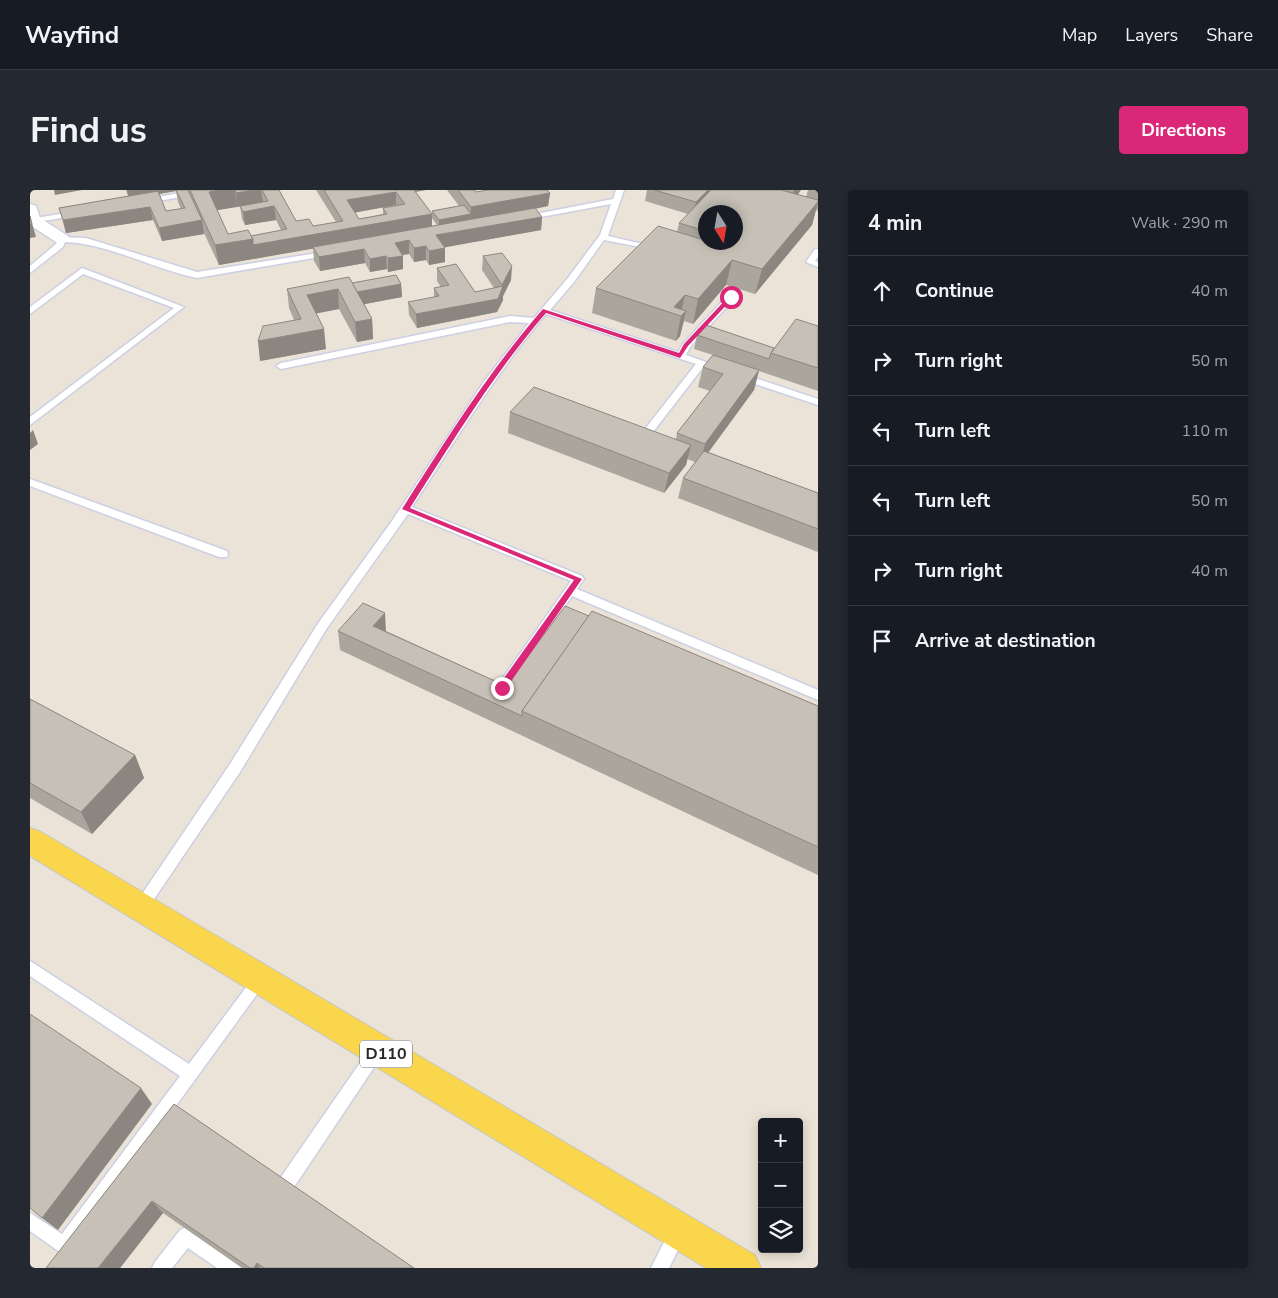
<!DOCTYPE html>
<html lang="en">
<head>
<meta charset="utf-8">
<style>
	:root { --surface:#171b24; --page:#242831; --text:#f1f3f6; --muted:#9ea1a6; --line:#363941; --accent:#db2777 }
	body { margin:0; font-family:"Nunito Sans",sans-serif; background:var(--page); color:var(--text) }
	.controls { position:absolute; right:15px; bottom:15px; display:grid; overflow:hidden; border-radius:5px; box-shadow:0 2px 12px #0003 }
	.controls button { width:45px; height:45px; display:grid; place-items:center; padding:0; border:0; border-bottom:1px solid var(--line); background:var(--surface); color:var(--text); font:25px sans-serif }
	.compass { position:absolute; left:668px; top:15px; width:45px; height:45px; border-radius:50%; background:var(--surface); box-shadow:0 2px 12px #0003; rotate:169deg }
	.stop { position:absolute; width:15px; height:15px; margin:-11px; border:4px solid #db2777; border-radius:50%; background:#fff }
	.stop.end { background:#db2777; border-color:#fff; box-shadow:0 1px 5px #0008 }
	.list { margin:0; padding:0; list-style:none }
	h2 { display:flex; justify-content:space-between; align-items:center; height:65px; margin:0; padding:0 20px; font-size:21px }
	h2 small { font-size:16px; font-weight:400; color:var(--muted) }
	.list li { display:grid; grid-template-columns:32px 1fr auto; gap:15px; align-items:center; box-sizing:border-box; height:70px; padding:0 20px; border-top:1px solid var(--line) }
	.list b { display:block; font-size:19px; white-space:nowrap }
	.list em { font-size:16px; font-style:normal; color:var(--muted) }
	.icon { flex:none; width:28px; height:28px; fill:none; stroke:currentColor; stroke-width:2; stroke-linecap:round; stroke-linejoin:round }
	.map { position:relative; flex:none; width:788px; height:1078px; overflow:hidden; border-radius:5px }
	header { display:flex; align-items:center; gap:30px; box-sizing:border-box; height:70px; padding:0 25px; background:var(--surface); border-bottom:1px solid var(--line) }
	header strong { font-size:24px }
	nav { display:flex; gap:28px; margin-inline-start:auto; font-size:18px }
	.intro { display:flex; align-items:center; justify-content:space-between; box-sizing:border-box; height:120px; padding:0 30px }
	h1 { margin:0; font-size:35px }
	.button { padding:12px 22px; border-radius:5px; background:var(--accent); color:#fff; font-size:18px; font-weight:700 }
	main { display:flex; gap:30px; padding:0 30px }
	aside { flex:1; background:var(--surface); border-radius:5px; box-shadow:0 2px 12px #0003 }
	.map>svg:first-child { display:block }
</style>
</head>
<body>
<header>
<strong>Wayfind</strong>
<nav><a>Map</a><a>Layers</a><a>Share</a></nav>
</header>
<div class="intro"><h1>Find us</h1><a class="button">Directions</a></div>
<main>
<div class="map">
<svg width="788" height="1078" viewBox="0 0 788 1078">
	<rect width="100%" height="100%" fill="#ebe3d7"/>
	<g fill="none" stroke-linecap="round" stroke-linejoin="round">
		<defs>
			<g id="lane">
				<path d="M 167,0 L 184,0 L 180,2 L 116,13 L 112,11 L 116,9 Z"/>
				<path d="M 586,0 L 594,0 L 578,46 L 630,58 L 626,60 L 574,50 L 544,92 L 520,120 L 648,162 L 653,154 L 698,105 L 704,105 L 704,109 L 660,157 L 656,165 L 696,179 L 691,182 L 674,176 L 616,251 L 610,251 L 604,247 L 606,245 L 611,244 L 666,174 L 516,124 C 466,183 425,251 382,317 L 552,386 L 554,389 L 547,399 L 788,500 L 788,510 L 542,406 L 476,501 L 468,501 L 466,498 L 468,495 L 541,391 L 378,324 L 297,438 L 210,582 L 116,721 L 111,723 L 106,721 L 104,717 L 106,713 L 200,574 L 289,432 L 362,331 L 453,193 L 499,133 L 480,132 L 251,179 L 246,176 L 251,173 L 480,126 L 504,128 L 538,88 L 570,45 L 581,14 L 495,30 L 491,28 L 495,26 L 583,9 Z"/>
				<path d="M 47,21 L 50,21 L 50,25 L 0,33 L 0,29 Z"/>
				<path d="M 29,47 L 56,48 L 167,82 L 301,61 L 305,63 L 301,65 L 167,88 C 123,79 80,54 35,52 L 33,57 L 0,83 L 0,76 L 26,54 Z"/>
				<path d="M 785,59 L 788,59 L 788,67 L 785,71 L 788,72 L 788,77 L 776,72 Z"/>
				<path d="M 52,78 L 154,117 L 0,235 L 0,227 L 144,118 L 53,84 L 0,124 L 0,117 Z"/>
				<path d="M 710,183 L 788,209 L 788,215 L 707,188 L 707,184 Z"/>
				<path d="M 0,289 L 197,361 L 198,364 L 197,367 L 189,367 L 0,296 Z"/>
				<path d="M 0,771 L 159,874 L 226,784 L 231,782 L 236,784 L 238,789 L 40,1062 L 34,1065 L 0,1041 L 0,1023 L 32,1044 L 150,886 L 0,786 Z"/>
				<path d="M 348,851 L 353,854 L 356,859 L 353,864 L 254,1012 L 248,1014 L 242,1012 L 240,1006 L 242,1000 L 343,854 Z"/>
				<path d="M 648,1033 L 654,1036 L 657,1042 L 639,1078 L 621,1078 L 642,1036 Z"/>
				<path d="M 156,1037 L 202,1067 L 210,1053 L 216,1050 L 222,1053 L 225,1059 L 215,1078 L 187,1078 L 158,1058 L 142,1078 L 122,1078 L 125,1072 L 150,1040 Z"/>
			</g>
			<path id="street" d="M 0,14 L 6,16 L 10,28 L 38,46 L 40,49 L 38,52 L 26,52 L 0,35 Z"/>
			<path id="primary" d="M 0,638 L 11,642 L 725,1065 L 731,1078 L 676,1078 L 0,666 Z"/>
		</defs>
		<!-- lane casing -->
		<use href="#lane" stroke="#ccd0e2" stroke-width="3"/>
		<!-- street casing -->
		<use href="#street" stroke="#ccd0e2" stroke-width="3"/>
		<!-- primary casing -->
		<use href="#primary" stroke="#c7c7c7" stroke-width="2"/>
		<!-- lane -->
		<use href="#lane" fill="#fff" fill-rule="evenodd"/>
		<!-- street -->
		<use href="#street" fill="#fff" fill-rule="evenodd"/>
		<!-- primary -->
		<use href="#primary" fill="#fad64d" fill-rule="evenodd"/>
	</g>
	<!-- wall -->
	<g fill="#aaa59d" fill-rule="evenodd">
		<path d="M 96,0 L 249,0 L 266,31 L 283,36 L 306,32 L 286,0 L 396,0 L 386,2 L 402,24 L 402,36 L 407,35 L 402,28 L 402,21 L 429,16 L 417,0 L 445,0 L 446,2 L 520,3 L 518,16 L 505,19 L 512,27 L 511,40 L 414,57 L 415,72 L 399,75 L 396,70 L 384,72 L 379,64 L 372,65 L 373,79 L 358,82 L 357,79 L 340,82 L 335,73 L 290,81 L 284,71 L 283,58 L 189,75 L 174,43 L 174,44 L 132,51 L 123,30 L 36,43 L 29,18 L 98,6 ZM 146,1 L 148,12 L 151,19 L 136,21 L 129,4 ZM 366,15 L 367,16 L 353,18 L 353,24 L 329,29 L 325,22 ZM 210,16 L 212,29 L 215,35 L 246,30 L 251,40 L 221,46 L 198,44 L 187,20 Z"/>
		<path d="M 617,0 L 771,0 L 768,5 L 776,7 L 778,0 L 788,0 L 788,21 L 786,20 L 782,35 L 725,104 L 696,95 L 663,134 L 654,131 L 650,146 L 646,151 L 562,123 L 566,98 L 647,42 L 649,33 L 658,24 L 615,11 ZM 676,22 L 706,52 L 676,52 Z"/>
		<path d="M 453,66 L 481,90 L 473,106 L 473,110 L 467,122 L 387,138 L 379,125 L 378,112 L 404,107 L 404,98 L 411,97 L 407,91 L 407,78 L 445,102 L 464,98 L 452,80 Z"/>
		<path d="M 322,93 L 371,94 L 372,107 L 334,114 L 342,129 L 343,149 L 327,152 L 309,119 L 286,123 L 296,159 L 230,171 L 264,130 L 259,118 L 257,99 Z"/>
		<path d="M 788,136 L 788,201 L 729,181 L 724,200 L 678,262 L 788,303 L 788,362 L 648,308 L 653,288 L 665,272 L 657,269 L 656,275 L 634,303 L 478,243 L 480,222 L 646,249 L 647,243 L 680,201 L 668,197 L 673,177 L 683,165 L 664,159 L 667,145 L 744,158 Z"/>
		<path d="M 559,426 L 788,516 L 788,685 L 310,460 L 308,441 L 356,441 L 476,496 Z"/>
		<path d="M 0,509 L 105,565 L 114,588 L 62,644 L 0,608 Z"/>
		<path d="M 144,914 L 384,1078 L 212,1078 L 133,1023 L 90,1078 Z"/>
	</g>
	<!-- shaded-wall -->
	<g fill="#8b8680">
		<path d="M 24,0 L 52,0 L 25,5 Z"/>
		<path d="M 97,0 L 146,0 L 146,1 L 99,9 Z"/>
		<path d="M 189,0 L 205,0 L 207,17 L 182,21 L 179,2 Z"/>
		<path d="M 225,0 L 231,0 L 233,12 L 207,17 L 206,3 Z"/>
		<path d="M 383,0 L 396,0 L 383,2 Z"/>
		<path d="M 678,0 L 681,0 L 663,26 L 666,12 Z"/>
		<path d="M 764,0 L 771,0 L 760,13 Z"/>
		<path d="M 366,2 L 366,15 L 318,24 L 317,10 Z"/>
		<path d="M 520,3 L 518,16 L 409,37 L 409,30 L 441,24 L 441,17 Z"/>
		<path d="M 788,12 L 782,35 L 725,104 L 732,79 Z"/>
		<path d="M 244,16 L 246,30 L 215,35 L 213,22 Z"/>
		<path d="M 120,17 L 123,30 L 36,43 L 33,30 Z"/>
		<path d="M 402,24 L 402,38 L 189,75 L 185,55 L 223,49 Z"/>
		<path d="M 0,26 L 6,47 L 0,48 Z"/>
		<path d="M 512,27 L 511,40 L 406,59 L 406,45 Z"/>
		<path d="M 172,30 L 174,44 L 132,51 L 129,38 Z"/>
		<path d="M 379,50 L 379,64 L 365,66 L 365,53 Z"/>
		<path d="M 396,56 L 396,70 L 384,72 L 384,58 Z"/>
		<path d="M 415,58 L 415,72 L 399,75 L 399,61 Z"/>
		<path d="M 334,59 L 335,73 L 290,81 L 289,67 Z"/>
		<path d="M 356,66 L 357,79 L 340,82 L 340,69 Z"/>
		<path d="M 373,66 L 373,79 L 358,82 L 358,68 Z"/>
		<path d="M 702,70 L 696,95 L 663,134 L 668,109 Z"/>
		<path d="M 482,76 L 481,90 L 473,106 L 473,110 L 467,122 L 387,138 L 386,124 L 472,100 L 472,95 Z"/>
		<path d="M 371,94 L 372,107 L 325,116 L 324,102 Z"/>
		<path d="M 308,99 L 309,119 L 279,125 L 277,105 Z"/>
		<path d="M 655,105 L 650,126 L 644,117 Z"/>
		<path d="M 656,121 L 650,146 L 646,151 L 651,126 Z"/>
		<path d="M 342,129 L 343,149 L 327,152 L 325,132 Z"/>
		<path d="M 294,139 L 296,159 L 230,171 L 228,151 Z"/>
		<path d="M 729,180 L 724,200 L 670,274 L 675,254 Z"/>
		<path d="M 3,240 L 8,254 L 0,260 L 0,243 Z"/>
		<path d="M 661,255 L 656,275 L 634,303 L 639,283 Z"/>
		<path d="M 355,423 L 356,442 L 343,436 Z"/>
		<path d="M 105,565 L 114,588 L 62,644 L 51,622 Z"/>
		<path d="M 111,898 L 122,914 L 28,1040 L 12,1028 Z"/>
		<path d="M 122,1011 L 133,1023 L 90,1078 L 68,1078 Z"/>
		<path d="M 227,1073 L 230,1078 L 224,1078 Z"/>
	</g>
	<!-- building -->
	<g fill="#c6c0b7" stroke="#8b8680" fill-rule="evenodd">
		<path d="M 146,0 L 158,0 L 172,30 L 129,38 L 120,17 L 33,30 L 29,18 L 128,1 L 136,21 L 155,18 Z"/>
		<path d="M 160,0 L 189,0 L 179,2 L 198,44 L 218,40 L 223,49 L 185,55 Z"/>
		<path d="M 205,0 L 225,0 L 206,3 Z"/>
		<path d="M 232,0 L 249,0 L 266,31 L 279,29 L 283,36 L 313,31 L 294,0 L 384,0 L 402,24 L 223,55 L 223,49 L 221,46 L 257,39 L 244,16 L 213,22 L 210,16 L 238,11 ZM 366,2 L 375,14 L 353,18 L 357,24 L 329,29 L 317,10 Z"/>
		<path d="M 428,0 L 445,0 L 446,2 L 458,0 L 517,0 L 520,3 L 441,17 Z"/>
		<path d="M 624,0 L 678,0 L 666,12 Z"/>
		<path d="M 681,0 L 751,0 L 788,10 L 788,12 L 732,79 L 702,70 L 668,109 L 655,105 L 644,117 L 656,121 L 651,126 L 566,98 L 628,36 L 671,49 L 676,44 L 676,52 L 706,52 L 706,22 L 676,22 L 676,41 L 649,33 Z"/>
		<path d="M 434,15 L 441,24 L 409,30 L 402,21 Z"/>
		<path d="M 505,18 L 512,27 L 406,45 L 415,58 L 399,61 L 396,56 L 384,58 L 379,50 L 365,53 L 373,66 L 358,68 L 356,66 L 340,69 L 334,59 L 289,67 L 283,57 Z"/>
		<path d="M 0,26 L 2,34 L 0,34 Z"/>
		<path d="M 472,63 L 482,76 L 472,95 L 453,66 Z"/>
		<path d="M 426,74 L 445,102 L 473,96 L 468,109 L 386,124 L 378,112 L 409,106 L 404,98 L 419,95 L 407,78 Z"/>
		<path d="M 366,85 L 371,94 L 327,102 L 322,93 Z"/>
		<path d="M 319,87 L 342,129 L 325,132 L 308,99 L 277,105 L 294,139 L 228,151 L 233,136 L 271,129 L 257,99 Z"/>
		<path d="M 766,129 L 788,136 L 788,178 L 741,163 Z"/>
		<path d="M 676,135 L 744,158 L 741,163 L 739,169 L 667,145 Z"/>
		<path d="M 683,165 L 729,180 L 675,254 L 647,243 L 693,184 L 673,177 Z"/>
		<path d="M 504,197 L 661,255 L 639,283 L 480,222 Z"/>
		<path d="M 674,261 L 788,303 L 788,339 L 653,288 Z"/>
		<path d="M 333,413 L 355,423 L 343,436 L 476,496 L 535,416 L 559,426 L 492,521 L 492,526 L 308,441 Z"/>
		<path d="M 562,421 L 788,516 L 788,657 L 492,521 Z"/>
		<path d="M 0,509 L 105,565 L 51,622 L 0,593 Z"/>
		<path d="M 0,824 L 111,898 L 12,1028 L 0,1018 Z"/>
		<path d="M 144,914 L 384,1078 L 234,1078 L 227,1073 L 224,1078 L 220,1078 L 122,1011 L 68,1078 L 16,1078 Z"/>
	</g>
	<!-- route -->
	<path fill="#db2777" d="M 699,106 L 704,107 L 658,156 L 650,168 L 516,123 C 464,183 423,251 380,318 L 552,389 L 475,500 L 469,500 L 469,495 L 544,390 L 372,319 C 416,250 459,181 513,119 L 649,163 L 654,154 Z"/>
	<g text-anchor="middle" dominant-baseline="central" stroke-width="4" stroke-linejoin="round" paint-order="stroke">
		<!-- shield labels -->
		<rect fill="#fff" stroke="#686868" stroke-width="1" x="330" y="850.5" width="52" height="27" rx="4"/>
		<g font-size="16" font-weight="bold" fill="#272727">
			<text x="356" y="864">D110</text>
		</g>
	</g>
</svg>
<div class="controls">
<button>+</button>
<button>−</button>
<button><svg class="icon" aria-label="layers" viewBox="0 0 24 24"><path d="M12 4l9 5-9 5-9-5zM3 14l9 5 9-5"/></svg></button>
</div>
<svg class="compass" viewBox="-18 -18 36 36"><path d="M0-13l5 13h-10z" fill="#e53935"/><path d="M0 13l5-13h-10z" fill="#9ea1a6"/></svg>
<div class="stop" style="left:701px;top:107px"></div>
<div class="stop end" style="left:472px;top:498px"></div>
</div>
<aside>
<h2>4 min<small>Walk · 290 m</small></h2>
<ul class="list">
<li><svg class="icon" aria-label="ahead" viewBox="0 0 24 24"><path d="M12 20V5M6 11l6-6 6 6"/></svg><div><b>Continue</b></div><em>40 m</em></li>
<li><svg class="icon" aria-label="right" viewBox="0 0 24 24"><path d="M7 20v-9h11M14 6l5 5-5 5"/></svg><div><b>Turn right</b></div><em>50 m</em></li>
<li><svg class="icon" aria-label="left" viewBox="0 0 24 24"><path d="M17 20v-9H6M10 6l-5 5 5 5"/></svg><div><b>Turn left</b></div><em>110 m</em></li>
<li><svg class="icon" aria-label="left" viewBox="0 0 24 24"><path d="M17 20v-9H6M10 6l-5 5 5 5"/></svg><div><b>Turn left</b></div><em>50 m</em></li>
<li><svg class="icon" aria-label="right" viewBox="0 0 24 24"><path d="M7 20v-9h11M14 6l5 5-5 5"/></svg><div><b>Turn right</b></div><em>40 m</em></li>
<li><svg class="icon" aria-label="arrive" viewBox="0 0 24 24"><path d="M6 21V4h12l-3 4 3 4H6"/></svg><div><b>Arrive at destination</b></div></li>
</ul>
</aside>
</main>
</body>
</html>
